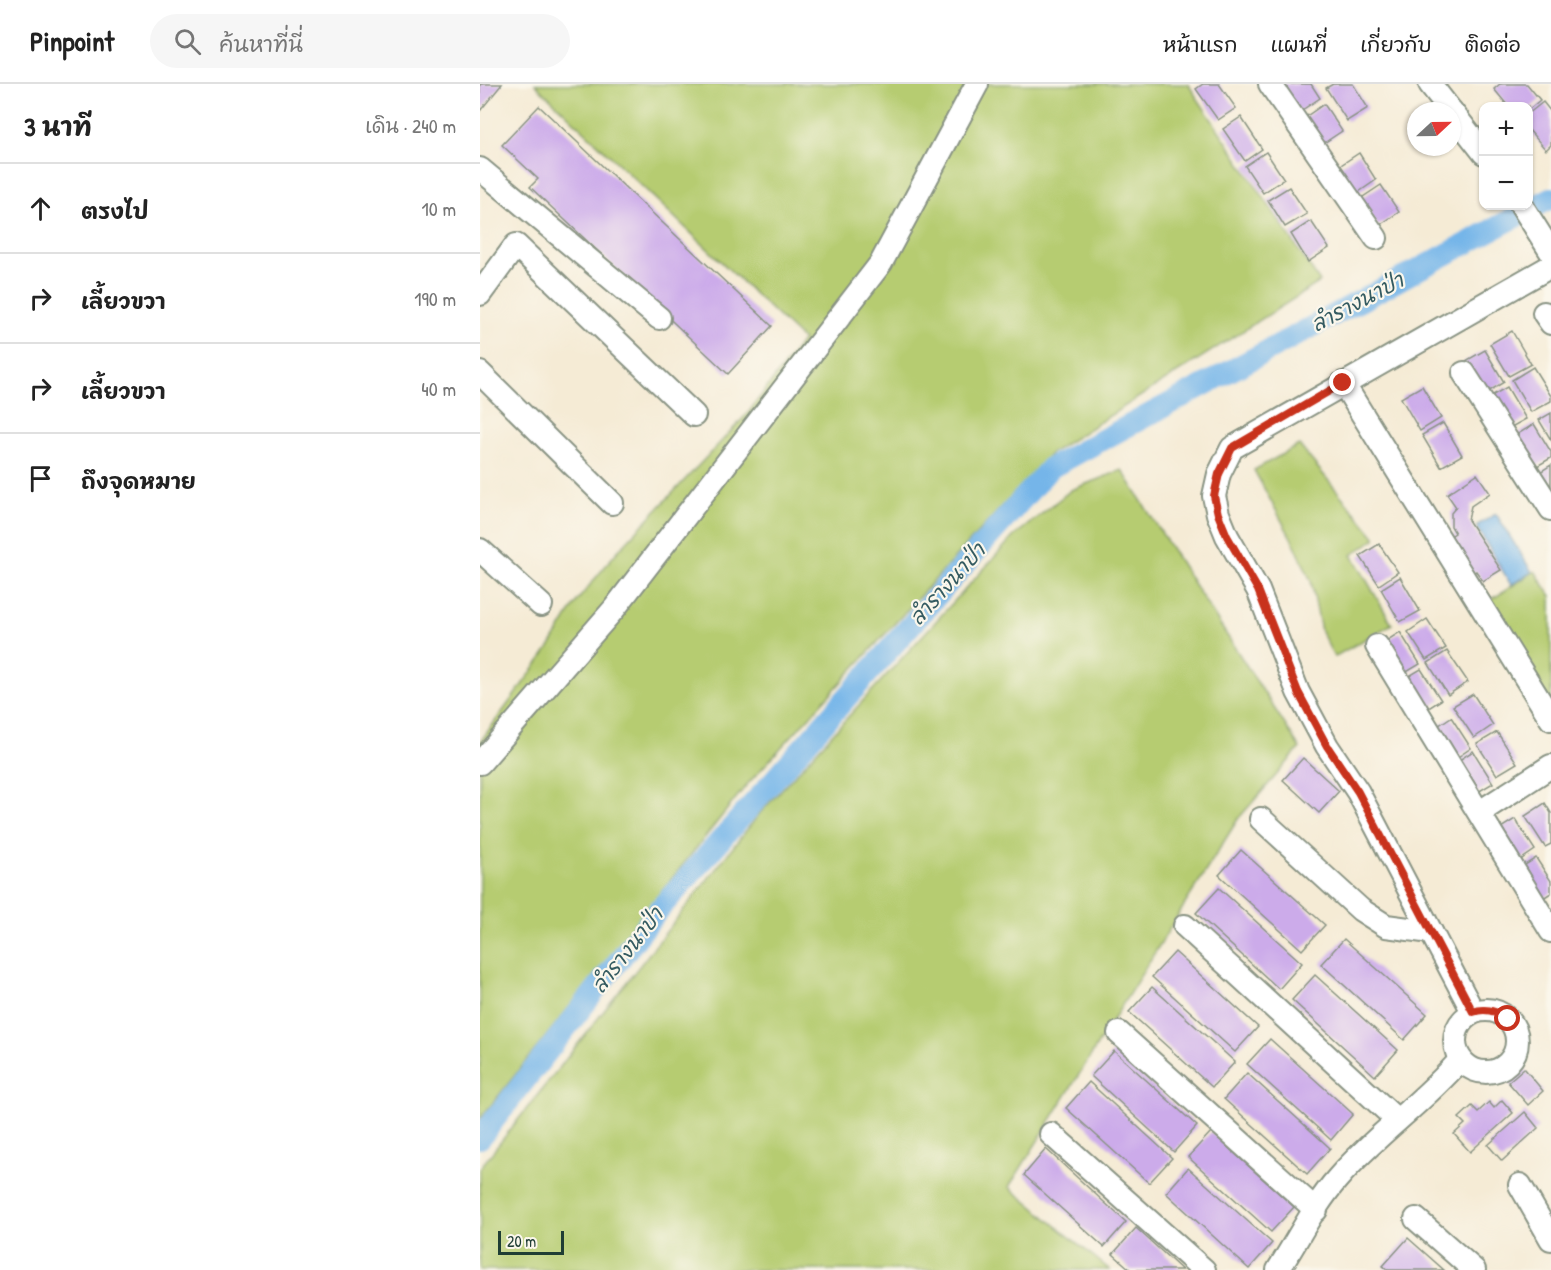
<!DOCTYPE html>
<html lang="th">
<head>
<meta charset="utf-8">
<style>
	:root { --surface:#fff; --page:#f6f6f6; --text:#222; --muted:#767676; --line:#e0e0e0 }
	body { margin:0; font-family:"Patrick Hand","Playpen Sans Thai",sans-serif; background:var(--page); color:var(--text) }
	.controls { position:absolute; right:18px; top:18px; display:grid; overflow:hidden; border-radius:12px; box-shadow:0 2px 4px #0004 }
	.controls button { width:54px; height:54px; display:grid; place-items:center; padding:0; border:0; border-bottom:2px solid var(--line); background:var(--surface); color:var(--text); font:30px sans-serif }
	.compass { position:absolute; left:927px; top:18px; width:54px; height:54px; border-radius:50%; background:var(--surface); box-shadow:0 2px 4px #0004; rotate:68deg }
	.scale { position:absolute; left:18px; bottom:15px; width:66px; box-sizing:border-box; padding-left:6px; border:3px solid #1f3d34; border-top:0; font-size:16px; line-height:21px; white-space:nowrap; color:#1f3d34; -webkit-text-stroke:4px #fbf7ec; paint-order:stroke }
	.stop { position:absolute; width:18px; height:18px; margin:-14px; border:4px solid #c8321e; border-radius:50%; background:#fff }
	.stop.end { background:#c8321e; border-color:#fff; box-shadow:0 2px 6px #0008 }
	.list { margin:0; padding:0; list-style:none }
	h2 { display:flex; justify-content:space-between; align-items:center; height:78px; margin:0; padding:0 24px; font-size:26px }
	h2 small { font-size:20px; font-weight:400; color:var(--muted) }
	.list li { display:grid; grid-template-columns:39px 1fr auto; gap:18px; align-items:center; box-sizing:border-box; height:90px; padding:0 24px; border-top:2px solid var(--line) }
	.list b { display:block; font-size:22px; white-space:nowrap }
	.list em { font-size:20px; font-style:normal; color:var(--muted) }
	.icon { flex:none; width:33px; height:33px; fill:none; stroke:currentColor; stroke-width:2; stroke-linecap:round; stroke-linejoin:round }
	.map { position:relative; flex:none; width:1071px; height:1186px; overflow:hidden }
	header { display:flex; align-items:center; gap:36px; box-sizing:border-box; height:84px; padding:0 30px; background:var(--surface); border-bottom:2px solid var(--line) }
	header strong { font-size:28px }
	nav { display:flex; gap:33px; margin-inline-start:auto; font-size:21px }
	.search { width:420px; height:54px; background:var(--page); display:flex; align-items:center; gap:15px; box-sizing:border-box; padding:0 21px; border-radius:33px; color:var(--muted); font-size:22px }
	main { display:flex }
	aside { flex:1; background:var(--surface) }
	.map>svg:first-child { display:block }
</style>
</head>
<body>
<header>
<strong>Pinpoint</strong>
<div class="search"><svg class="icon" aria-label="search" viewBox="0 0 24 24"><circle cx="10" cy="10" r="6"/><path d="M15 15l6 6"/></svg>ค้นหาที่นี่</div>
<nav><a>หน้าแรก</a><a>แผนที่</a><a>เกี่ยวกับ</a><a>ติดต่อ</a></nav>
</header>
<main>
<aside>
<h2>3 นาที<small>เดิน · 240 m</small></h2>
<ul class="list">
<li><svg class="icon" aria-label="ahead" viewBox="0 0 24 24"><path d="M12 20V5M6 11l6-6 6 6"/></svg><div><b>ตรงไป</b></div><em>10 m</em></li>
<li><svg class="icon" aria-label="right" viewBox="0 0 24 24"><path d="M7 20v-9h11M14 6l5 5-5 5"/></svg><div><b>เลี้ยวขวา</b></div><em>190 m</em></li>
<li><svg class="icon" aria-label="right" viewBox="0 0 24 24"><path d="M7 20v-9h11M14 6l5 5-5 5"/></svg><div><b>เลี้ยวขวา</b></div><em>40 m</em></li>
<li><svg class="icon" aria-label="arrive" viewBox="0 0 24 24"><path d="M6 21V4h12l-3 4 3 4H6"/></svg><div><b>ถึงจุดหมาย</b></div></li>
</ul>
</aside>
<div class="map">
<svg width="1071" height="1186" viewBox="0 0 1071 1186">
	<rect width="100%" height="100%" fill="#fbf7ec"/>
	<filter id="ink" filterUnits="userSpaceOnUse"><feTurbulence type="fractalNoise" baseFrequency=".0167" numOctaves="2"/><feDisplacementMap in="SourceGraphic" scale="12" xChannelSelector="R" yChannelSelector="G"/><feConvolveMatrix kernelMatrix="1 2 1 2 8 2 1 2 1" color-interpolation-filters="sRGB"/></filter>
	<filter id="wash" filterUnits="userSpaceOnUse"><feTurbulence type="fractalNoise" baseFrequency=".008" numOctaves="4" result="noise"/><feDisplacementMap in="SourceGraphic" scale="24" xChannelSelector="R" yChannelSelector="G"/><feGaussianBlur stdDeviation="1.35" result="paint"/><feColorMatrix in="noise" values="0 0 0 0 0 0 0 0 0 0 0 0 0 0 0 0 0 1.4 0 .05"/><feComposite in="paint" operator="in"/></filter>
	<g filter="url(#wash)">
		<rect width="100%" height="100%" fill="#f5ebd5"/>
		<!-- green -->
		<g fill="#b6cc71" stroke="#6a8452" stroke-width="1.5">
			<path d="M 55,0 L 708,0 L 840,198 L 571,369 L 265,703 L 0,1035 L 0,658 L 69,564 L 97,517 L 136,469 L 268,329 L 323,256 Z"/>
			<path d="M 819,361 L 896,454 L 872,471 L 912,540 L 854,573 L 841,547 L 831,497 L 815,461 L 774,386 Z"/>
			<path d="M 642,386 L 715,502 L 820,664 L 758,735 L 529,1103 L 630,1186 L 0,1186 L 0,1084 L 280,729 L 533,453 L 591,406 Z"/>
			<path d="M 1055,487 L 1071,512 L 1071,620 L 1006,519 Z"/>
		</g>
		<!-- water -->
		<path fill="#75b5e9" stroke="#4a798e" stroke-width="1.5" d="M 1016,430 L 1052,488 L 1031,501 L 996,442 Z"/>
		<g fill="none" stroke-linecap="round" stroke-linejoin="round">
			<!-- canal -->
			<path stroke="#75b5e9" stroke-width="22" d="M 0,1054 L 176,829 L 570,384 L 1071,114"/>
		</g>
		<g id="blocks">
			<!-- building -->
			<g fill="#ccabea">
				<path d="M 0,0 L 22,0 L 0,27 Z"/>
				<path d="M 723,0 L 739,0 L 756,24 L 738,36 L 716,5 Z"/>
				<path d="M 801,0 L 831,0 L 840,14 L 819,28 Z"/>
				<path d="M 853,0 L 873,0 L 888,24 L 867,37 L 846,4 Z"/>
				<path d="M 1020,0 L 1047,0 L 1060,16 L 1048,26 L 1048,22 L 1028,22 L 1014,5 Z"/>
				<path d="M 1063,18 L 1071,28 L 1071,61 L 1066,66 L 1048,45 L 1048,30 Z"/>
				<path d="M 844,20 L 862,47 L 841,61 L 824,34 Z"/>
				<path d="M 59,22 L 292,242 L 248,290 L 50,103 L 58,95 L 22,61 Z"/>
				<path d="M 761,33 L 782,65 L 765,77 L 743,45 Z"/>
				<path d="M 786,68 L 804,95 L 783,109 L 765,82 Z"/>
				<path d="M 879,69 L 896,96 L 876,110 L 858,83 Z"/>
				<path d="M 901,101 L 919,128 L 898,142 L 880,115 Z"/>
				<path d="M 809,103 L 827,130 L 805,143 L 788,116 Z"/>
				<path d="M 831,137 L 849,164 L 828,178 L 811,150 Z"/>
				<path d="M 1032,247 L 1051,280 L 1029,292 L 1010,260 Z"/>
				<path d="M 1005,266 L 1024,298 L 1003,311 L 984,278 Z"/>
				<path d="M 1053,283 L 1071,312 L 1071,317 L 1051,328 L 1032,296 Z"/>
				<path d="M 942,302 L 961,334 L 940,347 L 921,314 Z"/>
				<path d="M 1027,303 L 1046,335 L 1024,347 L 1006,315 Z"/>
				<path d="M 1071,329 L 1071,356 L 1059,336 Z"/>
				<path d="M 963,339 L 982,371 L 961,383 L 942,351 Z"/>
				<path d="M 1054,340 L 1071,368 L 1071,374 L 1052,385 L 1033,353 Z"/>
				<path d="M 1071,381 L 1071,418 L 1055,391 Z"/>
				<path d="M 997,390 L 1010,409 L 991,422 L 988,436 L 1021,486 L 1003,497 L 996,487 L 989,491 L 966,455 L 975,449 L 971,442 L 971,429 L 976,423 L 967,410 Z"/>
				<path d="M 899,460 L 918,488 L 899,501 L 880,472 Z"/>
				<path d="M 920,493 L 940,527 L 920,538 L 901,505 Z"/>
				<path d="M 947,535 L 966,564 L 946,576 L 928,548 Z"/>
				<path d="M 920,548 L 940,580 L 920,592 L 900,561 Z"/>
				<path d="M 967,567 L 988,598 L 968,611 L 948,579 Z"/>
				<path d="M 941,585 L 961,616 L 941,629 L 921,597 Z"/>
				<path d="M 993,610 L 1013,641 L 994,654 L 973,622 Z"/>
				<path d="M 971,633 L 991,664 L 972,677 L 952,646 Z"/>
				<path d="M 1017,648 L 1037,679 L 1017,691 L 997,660 Z"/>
				<path d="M 993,667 L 1013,699 L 993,711 L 973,680 Z"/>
				<path d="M 823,674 L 859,707 L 839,729 L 803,696 Z"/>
				<path d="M 1065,719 L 1071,729 L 1071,760 L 1065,763 L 1045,732 Z"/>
				<path d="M 1035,735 L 1055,766 L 1036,779 L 1016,747 Z"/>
				<path d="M 761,766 L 845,841 L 822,866 L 739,791 Z"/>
				<path d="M 1056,774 L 1071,797 L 1071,809 L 1057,818 L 1037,786 Z"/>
				<path d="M 739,804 L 822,879 L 799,905 L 716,829 Z"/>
				<path d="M 864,855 L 947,930 L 924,956 L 841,880 Z"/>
				<path d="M 695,868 L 778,943 L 755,968 L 672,893 Z"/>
				<path d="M 835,891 L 918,966 L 895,992 L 812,916 Z"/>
				<path d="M 672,903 L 755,978 L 732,1003 L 649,928 Z"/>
				<path d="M 790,955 L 873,1030 L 851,1056 L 767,980 Z"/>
				<path d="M 634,967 L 717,1042 L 694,1068 L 611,992 Z"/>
				<path d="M 1044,984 L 1063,1007 L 1048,1021 L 1028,998 Z"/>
				<path d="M 767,989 L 850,1064 L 827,1090 L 744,1015 Z"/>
				<path d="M 609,998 L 692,1074 L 669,1099 L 586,1024 Z"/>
				<path d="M 1022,1016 L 1033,1029 L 990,1068 L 974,1050 L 985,1040 L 979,1034 L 992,1022 L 998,1028 L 1009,1018 L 1014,1024 Z"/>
				<path d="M 1045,1028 L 1058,1044 L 1022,1077 L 1008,1061 Z"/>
				<path d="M 731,1048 L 814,1123 L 791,1148 L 708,1073 Z"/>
				<path d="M 566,1065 L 646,1138 L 624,1163 L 544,1091 Z"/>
				<path d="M 708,1084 L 792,1159 L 769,1185 L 686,1109 Z"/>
				<path d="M 656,1144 L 702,1186 L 651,1186 L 633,1170 Z"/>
				<path d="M 928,1154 L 964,1186 L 908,1186 L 903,1182 Z"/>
			</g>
		</g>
	</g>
	<g filter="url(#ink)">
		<use href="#blocks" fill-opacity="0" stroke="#8a9484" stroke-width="1.5"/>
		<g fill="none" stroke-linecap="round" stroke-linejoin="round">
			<defs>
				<g id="minor">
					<path d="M 790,0 L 896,154"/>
					<path d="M 950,0 L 971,27"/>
					<path d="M 972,28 L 1004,69"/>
					<path d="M 0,85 L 179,234"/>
					<path d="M 1042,122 L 1071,168"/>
					<path d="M 0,210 L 36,161 L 214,331"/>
					<path d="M 1064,229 L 1071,239"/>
					<path d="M 0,289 L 132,419"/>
					<path d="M 984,289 L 1071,425"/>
					<path d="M 863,299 L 1071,635"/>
					<path d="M 0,466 L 61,521"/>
					<path d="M 897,562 L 1071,847"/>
					<path d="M 0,679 L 134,525 L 401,179 L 497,0"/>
					<path d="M 1000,728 L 1071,682"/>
					<path d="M 781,735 L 881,826 L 906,842 L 951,848"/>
					<path d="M 705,842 L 917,1036"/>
					<circle cx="1006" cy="957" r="31"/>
					<path d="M 993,928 L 878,708 L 847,662 L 818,608 L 778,506 L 747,452 L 738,430 L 734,412 L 739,390 L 752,364 L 1071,182"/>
					<path d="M 639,949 L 836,1126"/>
					<path d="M 571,1050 L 724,1186"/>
					<path d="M 1040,1101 L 1071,1155"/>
					<path d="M 936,1135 L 994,1186"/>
					<path d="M 798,1186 C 818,1156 834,1121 858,1094 C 895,1051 943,1019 980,976"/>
				</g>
			</defs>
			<!-- minor casing -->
			<use href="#minor" stroke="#8a9484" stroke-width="26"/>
			<!-- minor -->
			<use href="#minor" stroke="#fff" stroke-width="22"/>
		</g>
	</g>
	<g fill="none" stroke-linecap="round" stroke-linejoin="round" filter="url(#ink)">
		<!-- route -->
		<path stroke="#c8321e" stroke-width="8" d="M 863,299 L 752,364 L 739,390 L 734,412 L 738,430 L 747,452 L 778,506 L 818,608 L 847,662 L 878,708 L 993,928 C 1006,923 1017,927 1028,935"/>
	</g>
	<g text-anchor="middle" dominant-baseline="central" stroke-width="4.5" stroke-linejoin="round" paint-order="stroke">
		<!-- water labels -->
		<g font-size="21" font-style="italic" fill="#345b61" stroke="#fbf7ec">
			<text transform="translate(877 218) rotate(-28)">ลำรางนาป่า</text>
			<text transform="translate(467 500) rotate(-48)">ลำรางนาป่า</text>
			<text transform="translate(147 866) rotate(-52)">ลำรางนาป่า</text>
		</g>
	</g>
</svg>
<div class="controls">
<button>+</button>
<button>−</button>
</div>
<svg class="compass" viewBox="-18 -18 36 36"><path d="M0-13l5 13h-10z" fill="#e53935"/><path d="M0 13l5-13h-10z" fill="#767676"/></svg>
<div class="scale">20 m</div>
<div class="stop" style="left:1028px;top:935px"></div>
<div class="stop end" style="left:863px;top:299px"></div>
</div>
</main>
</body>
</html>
